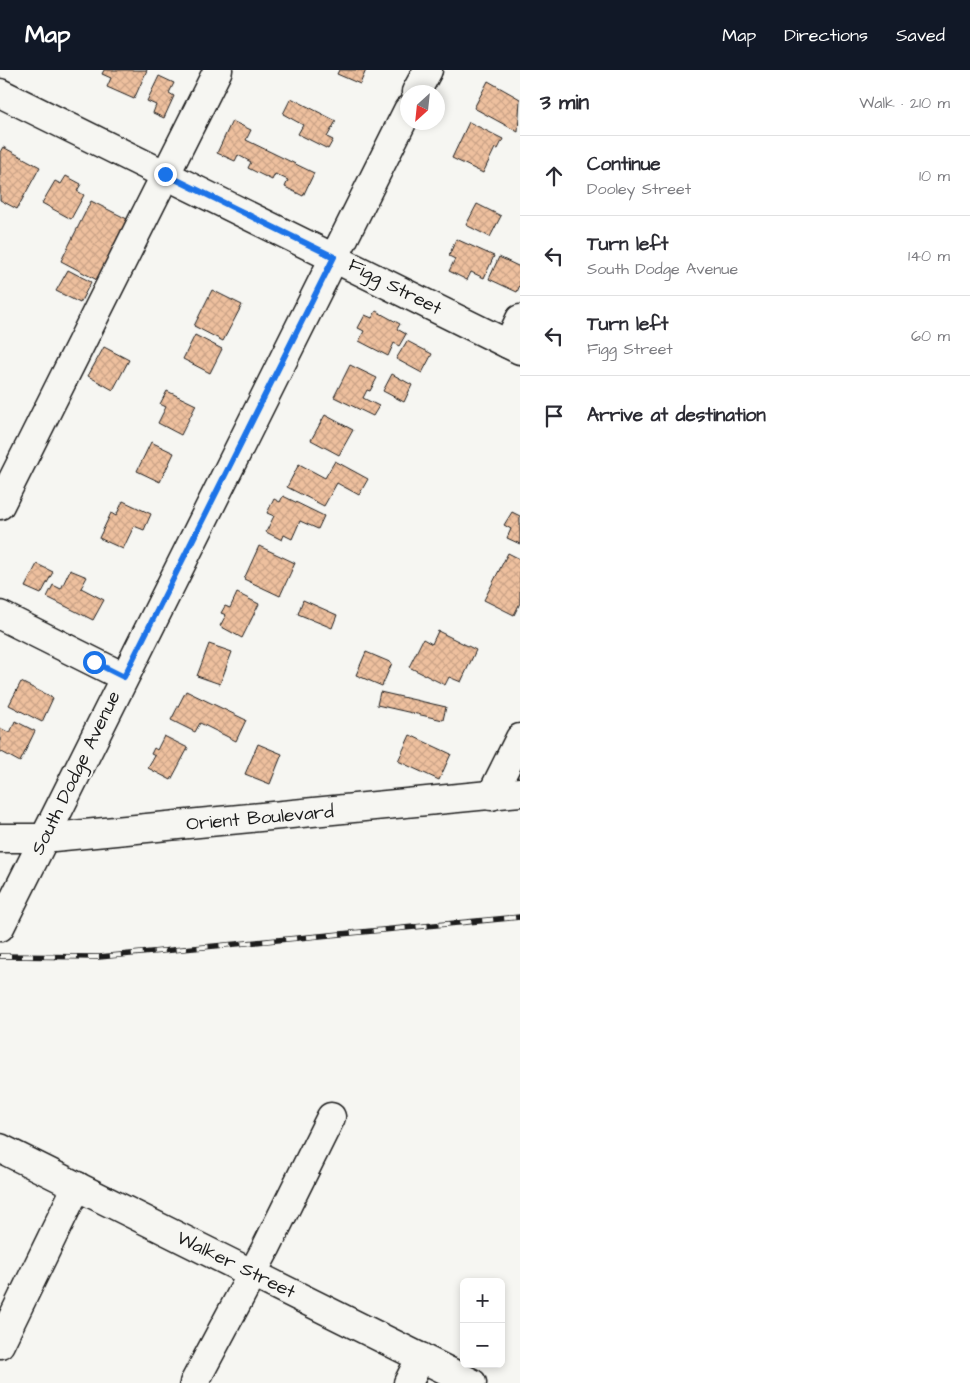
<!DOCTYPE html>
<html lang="en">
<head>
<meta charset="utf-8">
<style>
	:root { --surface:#fff; --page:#f7f7f7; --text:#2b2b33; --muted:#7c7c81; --line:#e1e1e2; --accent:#111827 }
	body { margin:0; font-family:"Architects Daughter",sans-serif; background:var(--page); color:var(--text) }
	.controls { position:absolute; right:15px; bottom:15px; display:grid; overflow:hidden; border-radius:8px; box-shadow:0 2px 8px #0003 }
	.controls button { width:45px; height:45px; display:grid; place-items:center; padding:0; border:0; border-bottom:1px solid var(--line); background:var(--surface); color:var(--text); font:25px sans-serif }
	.compass { position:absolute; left:400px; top:15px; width:45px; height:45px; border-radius:50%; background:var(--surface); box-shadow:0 2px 8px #0003; rotate:207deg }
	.stop { position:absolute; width:15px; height:15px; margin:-11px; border:4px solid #1a73e8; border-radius:50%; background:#fff }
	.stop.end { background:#1a73e8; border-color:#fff; box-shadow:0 1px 5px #0008 }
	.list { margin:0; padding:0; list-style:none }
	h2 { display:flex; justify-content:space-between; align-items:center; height:65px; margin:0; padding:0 20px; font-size:21px }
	h2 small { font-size:16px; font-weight:400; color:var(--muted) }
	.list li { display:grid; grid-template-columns:32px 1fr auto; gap:15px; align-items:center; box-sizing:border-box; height:80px; padding:0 20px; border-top:1px solid var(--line) }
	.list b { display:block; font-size:19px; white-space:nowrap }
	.list p { margin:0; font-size:16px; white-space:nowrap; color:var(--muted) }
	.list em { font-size:16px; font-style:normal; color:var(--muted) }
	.icon { flex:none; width:28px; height:28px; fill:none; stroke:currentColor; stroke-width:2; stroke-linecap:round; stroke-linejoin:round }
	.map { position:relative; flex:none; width:520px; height:1313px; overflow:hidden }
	header { display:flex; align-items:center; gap:30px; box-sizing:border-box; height:70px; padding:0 25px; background:var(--accent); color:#fff }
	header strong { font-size:24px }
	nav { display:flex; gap:28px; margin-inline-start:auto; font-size:18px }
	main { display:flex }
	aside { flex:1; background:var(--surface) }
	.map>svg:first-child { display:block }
</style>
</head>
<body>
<header>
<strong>Map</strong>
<nav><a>Map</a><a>Directions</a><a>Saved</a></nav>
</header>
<main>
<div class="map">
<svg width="520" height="1313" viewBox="0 0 520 1313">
	<defs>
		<pattern id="building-cross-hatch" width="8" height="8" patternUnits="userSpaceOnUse" patternTransform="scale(1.25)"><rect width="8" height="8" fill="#eec09e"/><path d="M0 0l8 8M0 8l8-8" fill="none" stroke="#cca488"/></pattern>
	</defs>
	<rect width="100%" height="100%" fill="#f6f6f2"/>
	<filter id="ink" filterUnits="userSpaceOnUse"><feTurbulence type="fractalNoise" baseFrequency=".02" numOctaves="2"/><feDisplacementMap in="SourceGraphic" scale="10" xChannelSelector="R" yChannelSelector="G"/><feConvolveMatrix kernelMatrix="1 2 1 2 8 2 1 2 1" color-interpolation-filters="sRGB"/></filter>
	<g filter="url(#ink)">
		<!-- building -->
		<g fill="url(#building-cross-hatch)" stroke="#1c1c1c">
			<path d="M 104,0 L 147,0 L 134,29 L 107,17 L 111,8 L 102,4 Z"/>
			<path d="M 339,0 L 366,0 L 360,14 L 337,4 Z"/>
			<path d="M 159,6 L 174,13 L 169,23 L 174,26 L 164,48 L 153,43 L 156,35 L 147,31 Z"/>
			<path d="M 488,11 L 520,29 L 518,62 L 474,38 Z"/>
			<path d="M 291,28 L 336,51 L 327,67 L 333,70 L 328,79 L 298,64 L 303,55 L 283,44 Z"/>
			<path d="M 232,51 L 251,60 L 246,70 L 314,103 L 303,126 L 285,117 L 288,110 L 275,104 L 272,110 L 248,98 L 251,92 L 238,85 L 235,91 L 217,83 Z"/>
			<path d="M 469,52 L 503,69 L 498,79 L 495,78 L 483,103 L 452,88 Z"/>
			<path d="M 3,77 L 40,97 L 17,139 L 0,130 L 0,82 Z"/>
			<path d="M 66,106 L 81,114 L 77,121 L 84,125 L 71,149 L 42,133 L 55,111 L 61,114 Z"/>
			<path d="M 91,131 L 129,150 L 99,211 L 61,191 Z"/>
			<path d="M 477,134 L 501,146 L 490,167 L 466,155 Z"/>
			<path d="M 456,169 L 494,186 L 484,208 L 471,202 L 467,210 L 449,201 L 455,189 L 449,186 Z"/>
			<path d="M 499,187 L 520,197 L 520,215 L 517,222 L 489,209 Z"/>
			<path d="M 68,200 L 91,212 L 80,233 L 56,221 Z"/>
			<path d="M 212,220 L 242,235 L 223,271 L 194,256 Z"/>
			<path d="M 376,241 L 400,254 L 397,259 L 406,264 L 399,276 L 394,273 L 388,286 L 359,271 L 364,261 L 358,258 L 365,245 L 372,248 Z"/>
			<path d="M 195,265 L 222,279 L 210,303 L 183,289 Z"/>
			<path d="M 407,271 L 432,284 L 422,303 L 396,289 Z"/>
			<path d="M 104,277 L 129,290 L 113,320 L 88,306 Z"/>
			<path d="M 350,295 L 377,308 L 370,321 L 367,320 L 363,328 L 379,336 L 373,346 L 334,327 Z"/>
			<path d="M 392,304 L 412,315 L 404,332 L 383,321 Z"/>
			<path d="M 167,321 L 196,335 L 181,365 L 158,353 L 166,337 L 160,334 Z"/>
			<path d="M 325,345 L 353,360 L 339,385 L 311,370 Z"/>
			<path d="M 151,372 L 174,383 L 160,412 L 137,401 Z"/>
			<path d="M 335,391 L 368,409 L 359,425 L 337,413 L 324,436 L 287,417 L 299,394 L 325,408 Z"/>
			<path d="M 283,426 L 324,446 L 318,459 L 300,451 L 292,469 L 284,465 L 282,470 L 266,462 L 274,446 L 267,443 L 274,429 L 280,432 Z"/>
			<path d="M 123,431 L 151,444 L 144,460 L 134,456 L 123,479 L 99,468 L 111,443 L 116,446 Z"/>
			<path d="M 512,442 L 520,446 L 520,474 L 507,468 L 511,459 L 504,455 Z"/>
			<path d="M 259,476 L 295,493 L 280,526 L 244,509 Z"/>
			<path d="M 508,483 L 520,489 L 520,533 L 514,545 L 484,530 Z"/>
			<path d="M 37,494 L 53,502 L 41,524 L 25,517 Z"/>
			<path d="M 70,500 L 87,507 L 81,518 L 104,530 L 93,550 L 47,527 L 53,515 L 61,519 Z"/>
			<path d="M 237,523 L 259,534 L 242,568 L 220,556 L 226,545 L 221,543 L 225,536 L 230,538 Z"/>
			<path d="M 303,530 L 337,545 L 332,558 L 298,544 Z"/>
			<path d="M 438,561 L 476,580 L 461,612 L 449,607 L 445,615 L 409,597 L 423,569 L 432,574 Z"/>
			<path d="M 209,574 L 232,582 L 220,614 L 197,606 Z"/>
			<path d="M 366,582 L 392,593 L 382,616 L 356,605 Z"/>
			<path d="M 21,612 L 53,628 L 42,652 L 9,635 Z"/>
			<path d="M 186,621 L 246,650 L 236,671 L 200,653 L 195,662 L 171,650 Z"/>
			<path d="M 380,622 L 446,637 L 443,650 L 377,635 Z"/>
			<path d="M 15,651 L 35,661 L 20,692 L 0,681 L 0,658 L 10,663 Z"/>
			<path d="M 410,665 L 451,684 L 439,710 L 398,691 Z"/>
			<path d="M 164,666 L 188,678 L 171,710 L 148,698 L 155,686 L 151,684 L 154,678 L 157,680 Z"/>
			<path d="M 258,674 L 282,684 L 270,714 L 245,704 Z"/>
		</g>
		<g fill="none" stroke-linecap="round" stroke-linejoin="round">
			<defs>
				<g id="minor">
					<path d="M 416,22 L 428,0"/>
					<path d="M 0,23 L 520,280"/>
					<path d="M 508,274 L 520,249"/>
					<path d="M 0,435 L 218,0"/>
					<path d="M 0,545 L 124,607"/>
					<path d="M 491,726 L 520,668"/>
					<path d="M 0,768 L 43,768 L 520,722"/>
					<path d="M 0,857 L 408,40"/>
					<path d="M 0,1078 L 472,1313"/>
					<path d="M 0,1274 L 77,1116"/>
					<path d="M 194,1313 L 266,1178 L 331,1047"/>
					<path d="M 408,1313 L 421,1287"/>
				</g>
			</defs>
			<!-- minor casing -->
			<use href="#minor" stroke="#1c1c1c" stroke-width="31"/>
			<!-- minor -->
			<use href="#minor" stroke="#f6f6f2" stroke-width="28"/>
			<defs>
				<path id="rail" d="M 0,886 L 99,887 L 520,847"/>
			</defs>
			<!-- rail casing -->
			<use href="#rail" stroke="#1c1c1c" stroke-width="5.5"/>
			<!-- rail -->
			<use href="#rail" stroke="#f6f6f2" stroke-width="4" stroke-dasharray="11" stroke-linecap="butt"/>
		</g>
	</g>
	<g fill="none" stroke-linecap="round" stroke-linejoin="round" filter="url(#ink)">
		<!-- route -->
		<path stroke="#1a73e8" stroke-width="6" d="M 94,592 L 124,607 L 334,187 L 165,104"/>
	</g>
	<g text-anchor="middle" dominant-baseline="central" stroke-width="4" stroke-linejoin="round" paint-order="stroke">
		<!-- street labels -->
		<g font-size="19" fill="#1c1c1c" stroke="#f6f6f2">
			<text transform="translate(395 217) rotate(27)">Figg Street</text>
			<text transform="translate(76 703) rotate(-64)">South Dodge Avenue</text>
			<text transform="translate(260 748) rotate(-5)">Orient Boulevard</text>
			<text transform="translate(236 1195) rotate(26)">Walker Street</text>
		</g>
	</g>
</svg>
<div class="controls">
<button>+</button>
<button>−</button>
</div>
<svg class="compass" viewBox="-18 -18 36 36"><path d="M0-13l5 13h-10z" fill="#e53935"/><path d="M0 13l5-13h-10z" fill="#7c7c81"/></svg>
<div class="stop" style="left:94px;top:592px"></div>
<div class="stop end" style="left:165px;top:104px"></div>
</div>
<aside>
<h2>3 min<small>Walk · 210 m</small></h2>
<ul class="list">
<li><svg class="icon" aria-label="ahead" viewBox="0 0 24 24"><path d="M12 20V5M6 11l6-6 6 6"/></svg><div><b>Continue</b><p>Dooley Street</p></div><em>10 m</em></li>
<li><svg class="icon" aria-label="left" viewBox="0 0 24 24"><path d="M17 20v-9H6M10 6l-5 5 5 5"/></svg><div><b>Turn left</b><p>South Dodge Avenue</p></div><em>140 m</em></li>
<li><svg class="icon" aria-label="left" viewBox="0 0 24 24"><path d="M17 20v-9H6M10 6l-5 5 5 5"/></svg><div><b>Turn left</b><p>Figg Street</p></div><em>60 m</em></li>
<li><svg class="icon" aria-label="arrive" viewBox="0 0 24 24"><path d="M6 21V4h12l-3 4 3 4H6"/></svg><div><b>Arrive at destination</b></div></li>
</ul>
</aside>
</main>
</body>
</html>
